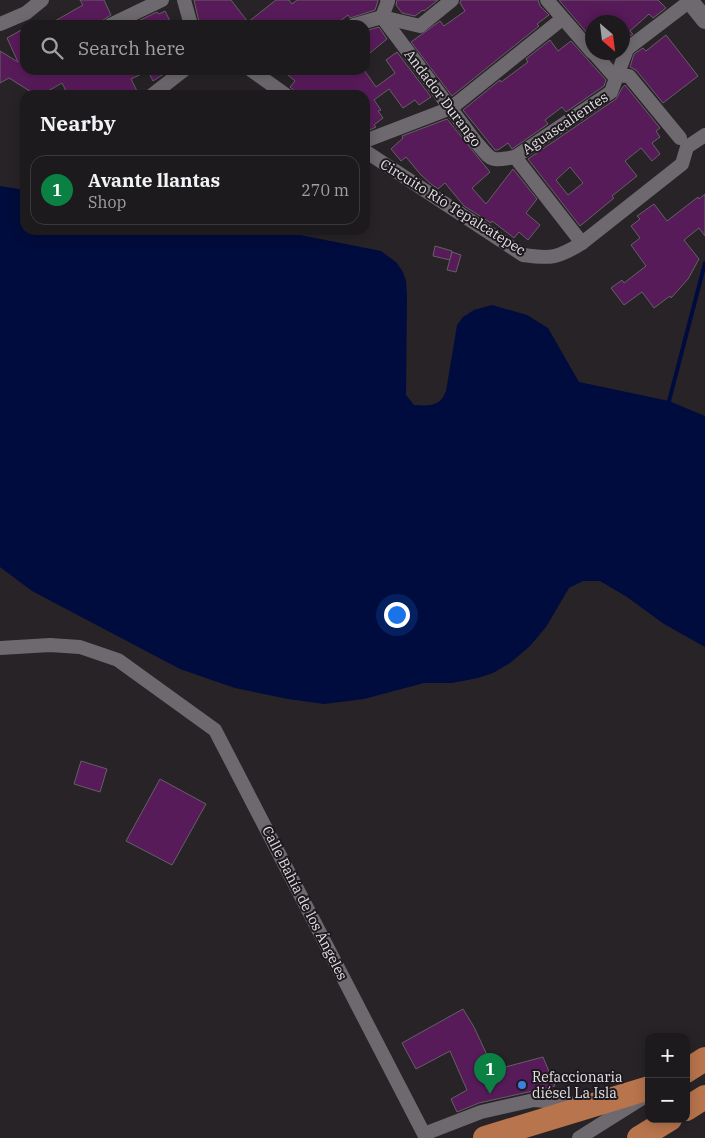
<!DOCTYPE html>
<html lang="en">
<head>
<meta charset="utf-8">
<style>
	:root { --surface:#1d1a1d; --page:#252326; --text:#f1f3f6; --muted:#a0a1a4; --line:#3b383b; --accent:#0b8043 }
	body { margin:0; font-family:"IBM Plex Serif",serif; background:var(--page); color:var(--text) }
	.controls { position:absolute; right:15px; bottom:15px; display:grid; overflow:hidden; border-radius:10px; box-shadow:0 2px 12px #0003 }
	.controls button { width:45px; height:45px; display:grid; place-items:center; padding:0; border:0; border-bottom:1px solid var(--line); background:var(--surface); color:var(--text); font:25px sans-serif }
	.compass { position:absolute; left:585px; top:15px; width:45px; height:45px; border-radius:50%; background:var(--surface); box-shadow:0 2px 12px #0003; rotate:152deg }
	.you { position:absolute; left:396px; top:614px; width:18px; height:18px; margin:-12px; border:4px solid #fff; border-radius:50%; background:#1a73e8; box-shadow:0 0 0 8px #1a73e833 }
	.badge { display:grid; place-items:center; width:32px; height:32px; border-radius:50%; background:var(--accent); color:#fff; font-size:16px; font-weight:700 }
	.pin { position:absolute; translate:-50% -41px; filter:drop-shadow(0 1px 2px #0008) }
	.pin::after { content:''; position:absolute; top:26px; width:18px; height:15px; background:inherit; clip-path:polygon(0 0,100% 0,50% 100%) }
	.list { margin:0; padding:0; list-style:none }
	h2 { display:flex; justify-content:space-between; align-items:center; height:65px; margin:0; padding:0 20px; font-size:21px }
	h2 small { font-size:16px; font-weight:400; color:var(--muted) }
	.list li { display:grid; grid-template-columns:32px 1fr auto; gap:15px; align-items:center; box-sizing:border-box; height:70px; margin:0 10px 10px; padding:0 10px; border:1px solid var(--line); border-radius:15px }
	.list b { display:block; font-size:19px; white-space:nowrap }
	.list p { margin:0; font-size:16px; white-space:nowrap; color:var(--muted) }
	.list em { font-size:16px; font-style:normal; color:var(--muted) }
	.icon { flex:none; width:28px; height:28px; fill:none; stroke:currentColor; stroke-width:2; stroke-linecap:round; stroke-linejoin:round }
	.map { position:relative; flex:none; width:705px; height:1138px; overflow:hidden }
	.search { position:absolute; background:var(--surface); box-shadow:0 2px 12px #0003; left:20px; top:20px; width:350px; height:55px; display:flex; align-items:center; gap:12px; box-sizing:border-box; padding:0 18px; border-radius:15px; color:var(--muted); font-size:19px }
	.panel { position:absolute; background:var(--surface); box-shadow:0 2px 12px #0003; left:20px; top:90px; width:350px; height:145px; border-radius:15px }
	.map>svg:first-child { display:block }
</style>
</head>
<body>
<div class="map">
<svg width="705" height="1138" viewBox="0 0 705 1138">
	<rect width="100%" height="100%" fill="#272327"/>
	<!-- water -->
	<path fill="#000c3d" d="M 0,186 L 25,190 L 25,230 L 271,230 L 285,232 L 381,251 L 397,263 L 403,272 L 406,281 L 407,296 L 406,395 L 414,405 C 429,406 440,407 446,391 L 457,325 L 463,317 L 474,310 L 492,305 L 527,315 L 548,328 L 579,382 L 669,401 L 705,416 L 705,647 L 664,624 L 627,597 L 600,581 L 583,581 L 569,588 L 546,627 L 530,646 L 510,663 L 493,673 L 478,678 L 452,683 L 424,683 L 364,699 L 324,704 L 288,699 L 235,688 L 180,669 L 32,591 L 0,567 Z"/>
	<g fill="none" stroke-linecap="round" stroke-linejoin="round">
		<!-- stream -->
		<path stroke="#000c3d" stroke-width="4" d="M 665,405 L 669,401 L 705,263"/>
	</g>
	<!-- building -->
	<g fill="#581b5a" stroke="#656065" fill-rule="evenodd">
		<path d="M 80,0 L 104,0 L 111,15 L 103,20 L 101,25 L 48,25 L 83,5 Z"/>
		<path d="M 194,0 L 231,0 L 248,22 L 276,0 L 289,0 L 292,4 L 297,0 L 378,0 L 378,1 L 375,10 L 350,18 L 348,15 L 335,25 L 332,21 L 327,25 L 203,25 L 199,22 Z"/>
		<path d="M 397,0 L 438,0 L 424,11 L 423,10 L 415,16 L 402,13 L 396,5 Z"/>
		<path d="M 461,0 L 538,0 L 540,6 L 549,15 L 537,24 L 539,26 L 452,96 L 411,42 L 440,21 L 444,26 L 465,11 L 460,3 Z"/>
		<path d="M 559,0 L 658,0 L 666,8 L 653,18 L 649,14 L 630,31 L 633,34 L 622,41 L 622,22 L 592,22 L 592,39 Z"/>
		<path d="M 165,11 L 172,25 L 130,25 L 157,12 L 159,14 Z"/>
		<path d="M 379,27 L 387,39 L 365,57 L 365,31 Z"/>
		<path d="M 25,28 L 25,70 L 170,70 L 153,81 L 148,71 L 131,79 L 137,91 L 130,95 L 68,95 L 62,83 L 41,95 L 36,95 L 9,78 L 0,83 L 0,51 L 18,62 L 7,38 Z"/>
		<path d="M 666,35 L 698,76 L 663,103 L 636,70 L 630,67 L 634,54 L 643,48 L 646,51 Z"/>
		<path d="M 550,40 L 558,51 L 571,41 L 606,80 L 604,86 L 566,112 L 562,107 L 545,120 L 548,124 L 512,149 L 508,143 L 498,150 L 495,150 L 463,110 L 500,80 L 501,82 L 528,62 L 526,59 Z"/>
		<path d="M 397,52 L 431,97 L 419,105 L 415,100 L 403,108 L 389,89 L 374,100 L 381,110 L 378,111 L 383,118 L 374,125 L 376,127 L 365,132 L 365,95 L 299,95 L 290,87 L 295,81 L 282,70 L 364,70 L 376,87 L 395,73 L 386,60 Z"/>
		<path d="M 625,85 L 660,128 L 656,131 L 660,137 L 652,143 L 660,154 L 652,161 L 641,148 L 625,161 L 637,176 L 612,196 L 614,198 L 580,226 L 528,159 L 616,99 L 622,88 ZM 570,167 L 583,183 L 568,195 L 556,180 Z"/>
		<path d="M 447,119 L 490,172 L 472,188 L 486,204 L 513,169 L 537,199 L 526,213 L 540,225 L 528,240 L 519,232 L 514,238 L 492,221 L 491,223 L 464,206 L 445,183 L 438,189 L 431,184 L 421,175 L 406,157 L 401,161 L 391,149 L 403,138 L 402,136 Z"/>
		<path d="M 705,194 L 705,236 L 699,228 L 684,240 L 699,259 L 688,279 L 671,298 L 670,296 L 654,308 L 642,292 L 624,305 L 611,288 L 622,280 L 624,283 L 646,266 L 631,245 L 640,238 L 631,226 L 640,219 L 637,216 L 654,204 L 667,221 L 698,197 L 699,199 Z"/>
		<path d="M 435,246 L 452,251 L 450,260 L 433,256 Z"/>
		<path d="M 452,252 L 461,255 L 456,272 L 447,270 Z"/>
		<path d="M 81,761 L 107,769 L 100,792 L 74,784 Z"/>
		<path d="M 160,779 L 206,804 L 172,865 L 126,841 Z"/>
		<path d="M 463,1009 L 474,1027 L 494,1070 L 543,1057 L 555,1086 L 479,1103 L 457,1112 L 451,1099 L 467,1090 L 450,1051 L 416,1069 L 402,1043 Z"/>
	</g>
	<g fill="none" stroke-linecap="round" stroke-linejoin="round">
		<!-- minor -->
		<g stroke="#6e696e" stroke-width="14">
			<path d="M 184,0 L 191,25"/>
			<path d="M 387,0 L 388,1 L 382,17 L 475,141 C 492,160 488,162 515,157 L 582,243"/>
			<path d="M 547,0 L 592,52"/>
			<path d="M 0,24 L 26,13 L 42,0"/>
			<path d="M 110,25 L 162,0"/>
			<path d="M 354,25 L 382,17 L 420,26 L 452,0"/>
			<path d="M 593,52 L 613,75 L 629,76 L 680,138"/>
			<path d="M 251,70 L 286,95"/>
			<path d="M 152,95 L 184,70"/>
			<path d="M 365,141 L 451,108 L 562,19"/>
			<path d="M 365,151 L 523,255 C 551,259 558,258 582,243 L 682,164 L 687,147 L 705,135"/>
			<path d="M 515,157 L 611,92 L 627,49 L 690,1"/>
			<path d="M 0,648 L 50,645 L 80,647 L 118,660 L 215,730 L 424,1134 L 481,1112 L 534,1100 L 578,1104"/>
			<path d="M 579,1138 L 644,1097"/>
		</g>
		<!-- tertiary -->
		<path stroke="#6e696e" stroke-width="18" d="M 689,0 L 705,20"/>
		<!-- trunk -->
		<g stroke="#b8744c" stroke-width="24">
			<path d="M 686,1071 L 705,1059"/>
			<path d="M 686,1109 L 705,1097"/>
			<path d="M 485,1138 L 649,1088"/>
			<path d="M 639,1138 L 670,1119"/>
		</g>
	</g>
	<!-- markers -->
	<circle fill="#3f7fe0" stroke="#1e191e" stroke-width="2" cx="522" cy="1085" r="5"/>
	<g text-anchor="middle" dominant-baseline="central" stroke-width="4" stroke-linejoin="round" paint-order="stroke">
		<!-- street labels -->
		<g font-size="14" fill="#e3e0e3" stroke="#1e191e">
			<text transform="translate(443 98) rotate(53)">Andador Durango</text>
			<text transform="translate(565 123) rotate(-34)">Aguascalientes</text>
			<text transform="translate(453 207) rotate(32)">Circuito Río Tepalcatepec</text>
			<text transform="translate(305 903) rotate(63)">Calle Bahía de los Ángeles</text>
		</g>
		<!-- poi labels -->
		<g font-size="14" fill="#e3e0e3" stroke="#1e191e" text-anchor="start">
			<text x="532" y="1077">Refaccionaria<tspan x="532" dy="16">diésel La Isla</tspan></text>
		</g>
	</g>
</svg>
<div class="controls">
<button>+</button>
<button>−</button>
</div>
<svg class="compass" viewBox="-18 -18 36 36"><path d="M0-13l5 13h-10z" fill="#e53935"/><path d="M0 13l5-13h-10z" fill="#a0a1a4"/></svg>
<div class="you"></div>
<div class="pin badge" style="left:490px;top:1094px">1</div>
<div class="search"><svg class="icon" aria-label="search" viewBox="0 0 24 24"><circle cx="10" cy="10" r="6"/><path d="M15 15l6 6"/></svg>Search here</div>
<section class="panel">
<h2>Nearby<small></small></h2>
<ul class="list">
<li><span class="badge">1</span><div><b>Avante llantas</b><p>Shop</p></div><em>270 m</em></li>
</ul>
</section>
</div>
</body>
</html>
